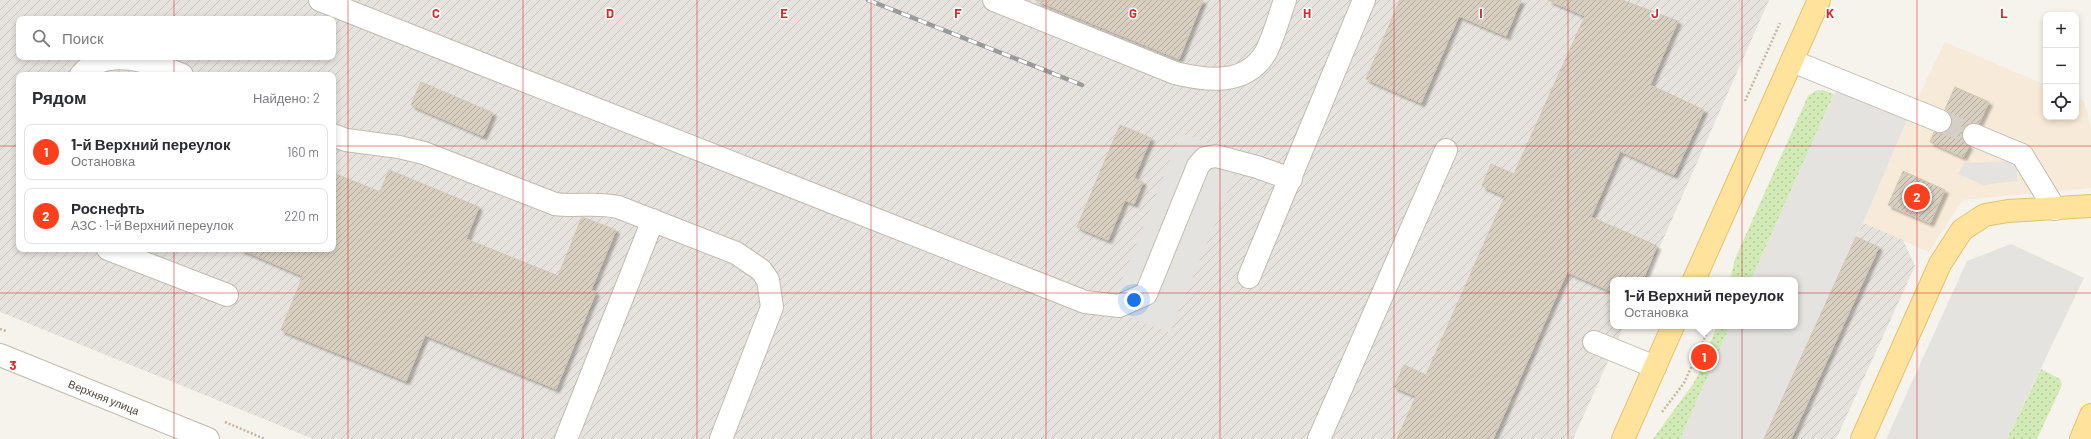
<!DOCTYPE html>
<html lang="ru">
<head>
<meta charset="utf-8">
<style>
	:root { --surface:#fff; --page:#f2f2f3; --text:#2b2b33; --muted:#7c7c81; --line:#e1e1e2; --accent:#fc3f1d }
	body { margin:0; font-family:Barlow,sans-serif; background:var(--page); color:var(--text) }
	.controls { position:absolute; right:12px; top:12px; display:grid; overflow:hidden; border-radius:8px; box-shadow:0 2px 6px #0003 }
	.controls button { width:36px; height:36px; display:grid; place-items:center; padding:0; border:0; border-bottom:1px solid var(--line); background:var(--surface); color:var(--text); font:20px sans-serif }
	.you { position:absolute; left:1134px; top:300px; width:14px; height:14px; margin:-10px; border:3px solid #fff; border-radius:50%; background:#1a73e8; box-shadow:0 0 0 6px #1a73e833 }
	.badge { display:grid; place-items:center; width:26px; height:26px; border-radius:50%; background:var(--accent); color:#fff; font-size:13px; font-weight:700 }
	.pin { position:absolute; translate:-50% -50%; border:2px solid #fff; box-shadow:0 1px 4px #0006 }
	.popup { position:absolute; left:1610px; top:277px; width:188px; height:52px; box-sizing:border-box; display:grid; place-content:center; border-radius:8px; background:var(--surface); filter:drop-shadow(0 1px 3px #0005); font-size:13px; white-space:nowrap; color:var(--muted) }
	.popup b { font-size:15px; color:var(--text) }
	.popup::after { content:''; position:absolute; left:50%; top:100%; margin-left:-8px; border:8px solid transparent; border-top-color:var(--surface) }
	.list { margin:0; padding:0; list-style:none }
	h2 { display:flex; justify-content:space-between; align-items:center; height:52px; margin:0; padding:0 16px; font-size:17px }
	h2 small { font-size:13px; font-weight:400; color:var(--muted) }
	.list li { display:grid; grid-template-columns:26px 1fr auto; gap:12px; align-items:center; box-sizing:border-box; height:56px; margin:0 8px 8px; padding:0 8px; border:1px solid var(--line); border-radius:8px }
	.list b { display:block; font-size:15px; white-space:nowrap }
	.list p { margin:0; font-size:13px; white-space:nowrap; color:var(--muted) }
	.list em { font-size:13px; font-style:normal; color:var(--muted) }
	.icon { flex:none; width:22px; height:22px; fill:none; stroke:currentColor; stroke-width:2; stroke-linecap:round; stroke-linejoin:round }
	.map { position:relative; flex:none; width:2091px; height:439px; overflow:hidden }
	.search { position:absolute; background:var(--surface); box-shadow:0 2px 6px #0003; left:16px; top:16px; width:320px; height:44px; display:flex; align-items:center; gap:10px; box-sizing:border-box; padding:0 14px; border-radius:8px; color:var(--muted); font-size:15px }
	.panel { position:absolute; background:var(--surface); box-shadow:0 2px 6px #0003; left:16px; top:72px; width:320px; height:180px; border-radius:8px }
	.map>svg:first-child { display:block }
</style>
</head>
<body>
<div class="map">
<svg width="2091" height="439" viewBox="0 0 2091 439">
	<defs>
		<pattern id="industrial-furrows" width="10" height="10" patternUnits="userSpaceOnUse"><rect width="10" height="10" fill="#e6e2dd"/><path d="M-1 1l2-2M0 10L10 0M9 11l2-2" fill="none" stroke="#c7c3be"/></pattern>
		<pattern id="grass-dots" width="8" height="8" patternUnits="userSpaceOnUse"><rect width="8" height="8" fill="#d2eab5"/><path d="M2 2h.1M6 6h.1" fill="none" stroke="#b6ca9c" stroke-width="1.8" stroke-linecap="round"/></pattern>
		<pattern id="building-hatch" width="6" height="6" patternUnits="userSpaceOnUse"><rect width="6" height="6" fill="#d8cfc1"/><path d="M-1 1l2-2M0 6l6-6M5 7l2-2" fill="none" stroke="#b1aa9e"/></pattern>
		<filter id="shadow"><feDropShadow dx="3.5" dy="3.5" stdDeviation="1" flood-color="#0004"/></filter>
	</defs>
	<rect width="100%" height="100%" fill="#f6f3ec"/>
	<!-- commercial -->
	<path fill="#f7ead8" d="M 1945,42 L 2046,85 L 2046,117 L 2076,117 L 2076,97 L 2084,101 L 2091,127 L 2091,188 L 1962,200 L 1929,252 L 1863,223 L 1907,120 Z"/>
	<!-- industrial -->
	<g fill="url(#industrial-furrows)" fill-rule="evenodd">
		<path d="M 0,0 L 1769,0 L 1645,280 L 1613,280 L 1613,326 L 1624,326 L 1573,439 L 313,439 L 0,312 ZM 19,19 L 333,19 L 333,57 L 19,57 ZM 19,75 L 333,75 L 333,249 L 19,249 Z"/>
		<path d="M 1863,223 L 1903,240 L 1915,266 L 1836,439 L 1764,439 Z"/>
	</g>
	<!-- grass -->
	<g fill="url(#grass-dots)">
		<path d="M 1823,90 L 1834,94 L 1751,280 L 1730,280 L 1735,259 L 1808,96 L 1815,91 Z"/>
		<path d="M 1717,326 L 1730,326 L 1680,439 L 1653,439 L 1693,384 L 1701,369 L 1706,371 L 1716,349 L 1709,346 Z"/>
		<path d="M 2041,369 L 2060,379 L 2062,385 L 2037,439 L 2007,439 Z"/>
	</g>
	<!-- parking -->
	<g fill="#e5e3e0">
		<path d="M 1837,88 L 1907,120 L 1863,223 L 1764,439 L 1680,439 L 1730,326 L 1795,326 L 1795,280 L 1751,280 Z"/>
		<path d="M 1181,133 L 1242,157 L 1170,333 L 1110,309 Z"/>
		<path d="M 2017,161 L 2017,181 L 1983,185 L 1958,174 L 1964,163 Z"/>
		<path d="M 2011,244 L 2084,278 L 2007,439 L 1886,439 L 1967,261 Z"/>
	</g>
	<!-- building -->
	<g fill="url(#building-hatch)" stroke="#d3c7b4" filter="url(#shadow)">
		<path d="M 1035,0 L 1203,0 L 1179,59 Z"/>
		<path d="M 1400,0 L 1521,0 L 1506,36 L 1459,16 L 1421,103 L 1366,79 Z"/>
		<path d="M 1548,0 L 1622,0 L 1678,21 L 1650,85 L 1704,110 L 1674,175 L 1620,151 L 1591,217 L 1657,246 L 1643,280 L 1613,280 L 1613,292 L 1567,272 L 1493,439 L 1397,439 L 1416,396 L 1394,387 L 1404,365 L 1426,375 L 1505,196 L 1482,186 L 1491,164 L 1514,174 L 1585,16 Z"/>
		<path d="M 421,82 L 493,113 L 483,136 L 411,105 Z"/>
		<path d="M 1955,87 L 1989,102 L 1979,123 L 1972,123 L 1966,125 L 1963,130 L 1962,137 L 1969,146 L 1963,157 L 1930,142 L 1934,132 L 1942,133 L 1947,131 L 1951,126 L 1952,119 L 1950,113 L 1945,109 Z"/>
		<path d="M 1120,125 L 1151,138 L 1134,178 L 1143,182 L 1134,204 L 1125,200 L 1108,240 L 1077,227 Z"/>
		<path d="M 389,170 L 479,207 L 466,239 L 558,276 L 582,217 L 616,230 L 591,290 L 596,292 L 556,389 L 425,335 L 406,381 L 281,330 L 303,276 L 240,249 L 333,249 L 333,173 L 380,192 Z"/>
		<path d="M 1903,171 L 1945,190 L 1930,223 L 1888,205 Z"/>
		<path d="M 1856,237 L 1879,247 L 1791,439 L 1764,439 Z"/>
	</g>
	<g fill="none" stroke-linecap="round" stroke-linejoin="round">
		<!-- minor-tunnel -->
		<path stroke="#d4d0c8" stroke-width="22" stroke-dasharray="22 11" stroke-linecap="butt" d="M 1940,121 L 1974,135"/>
		<defs>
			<g id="minor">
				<path d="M 320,0 L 1085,302 L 1119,306 L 1146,294 L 1198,166 L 1205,158 L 1216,156 L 1257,167 L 1291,179"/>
				<path d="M 994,0 L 1175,73 C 1207,81 1246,86 1266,52 C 1274,36 1279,17 1285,0"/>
				<path d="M 1792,61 L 1940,121"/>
				<path d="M 81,75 C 106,44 153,63 182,75"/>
				<path d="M 333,135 L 346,140 L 399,147 L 424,153 L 555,204 C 576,207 596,202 618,207 L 736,253 L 761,270 L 768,280 L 772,307 L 721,439"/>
				<path d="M 1974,135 L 2022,155 L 2055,209"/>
				<path d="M 108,249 L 227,295"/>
				<path d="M 1249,277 L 1364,0"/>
				<path d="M 1594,342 L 1655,367"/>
				<path d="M 0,355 L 208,439"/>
				<path d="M 566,439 L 653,220"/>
				<path d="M 1319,439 L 1446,150"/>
			</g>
			<g id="major">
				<path d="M 1694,280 L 1819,0"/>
				<path d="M 1623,439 L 1673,326"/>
				<path d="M 1862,439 L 1940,264 L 1962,230 L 1985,215 L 2008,211 L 2091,206"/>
				<path d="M 2081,439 L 2091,415"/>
			</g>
		</defs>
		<!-- minor casing -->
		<use href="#minor" stroke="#c2bbae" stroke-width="24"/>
		<!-- major casing -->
		<use href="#major" stroke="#e6c16a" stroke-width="24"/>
		<!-- path -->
		<g stroke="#c4b79f" stroke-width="2.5" stroke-dasharray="2 2" stroke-linecap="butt">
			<path d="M 1745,101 L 1780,23"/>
			<path d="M 0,329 L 6,331"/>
			<path d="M 1662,412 L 1684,383 L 1710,326"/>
			<path d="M 225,422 L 265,439"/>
		</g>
		<!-- minor -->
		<use href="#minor" stroke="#fff" stroke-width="22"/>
		<!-- major -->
		<use href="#major" stroke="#ffe39c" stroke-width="22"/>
		<defs>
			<path id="rail" d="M 868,0 L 1082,85"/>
		</defs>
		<!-- rail casing -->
		<use href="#rail" stroke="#9a9a9a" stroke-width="4.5"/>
		<!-- rail -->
		<use href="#rail" stroke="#fff" stroke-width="3" stroke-dasharray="9" stroke-linecap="butt"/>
	</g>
	<!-- grid -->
	<path fill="none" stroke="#d62828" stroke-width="1" stroke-opacity="0.55" d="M 174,0 L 174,19M 348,0 L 348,439M 523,0 L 523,439M 697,0 L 697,439M 871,0 L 871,439M 1046,0 L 1046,439M 1220,0 L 1220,439M 1394,0 L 1394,439M 1568,0 L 1568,439M 1742,0 L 1742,439M 1917,0 L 1917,439M 174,57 L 174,75M 0,146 L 19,146M 333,146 L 2091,146M 174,249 L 174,439M 0,293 L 2091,293"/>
	<g text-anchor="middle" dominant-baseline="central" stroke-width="3" stroke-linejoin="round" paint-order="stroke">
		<!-- street labels -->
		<g font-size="11" fill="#4b4439" stroke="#fff">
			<text transform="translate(104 397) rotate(22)">Верхняя улица</text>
		</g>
	</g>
	<g font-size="13" text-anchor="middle" font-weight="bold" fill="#d62828" stroke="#fff" stroke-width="3" stroke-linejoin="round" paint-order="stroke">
		<text x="436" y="18">C</text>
		<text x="610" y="18">D</text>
		<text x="784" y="18">E</text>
		<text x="958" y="18">F</text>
		<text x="1133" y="18">G</text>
		<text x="1307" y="18">H</text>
		<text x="1481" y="18">I</text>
		<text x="1655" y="18">J</text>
		<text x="1830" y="18">K</text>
		<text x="2004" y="18">L</text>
		<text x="13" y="370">3</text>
	</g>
</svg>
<div class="controls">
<button>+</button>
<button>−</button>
<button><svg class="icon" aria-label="locate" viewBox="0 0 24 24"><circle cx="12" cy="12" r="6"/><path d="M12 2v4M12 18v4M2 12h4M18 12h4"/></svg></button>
</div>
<div class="you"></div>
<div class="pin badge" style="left:1704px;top:357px">1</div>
<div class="popup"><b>1-й Верхний переулок</b>Остановка</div>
<div class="pin badge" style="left:1917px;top:197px">2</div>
<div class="search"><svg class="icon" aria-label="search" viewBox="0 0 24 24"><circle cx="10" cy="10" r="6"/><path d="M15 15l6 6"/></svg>Поиск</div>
<section class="panel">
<h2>Рядом<small>Найдено: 2</small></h2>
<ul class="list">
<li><span class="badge">1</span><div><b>1-й Верхний переулок</b><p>Остановка</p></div><em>160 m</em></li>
<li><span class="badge">2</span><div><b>Роснефть</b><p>АЗС · 1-й Верхний переулок</p></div><em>220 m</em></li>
</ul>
</section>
</div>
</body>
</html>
